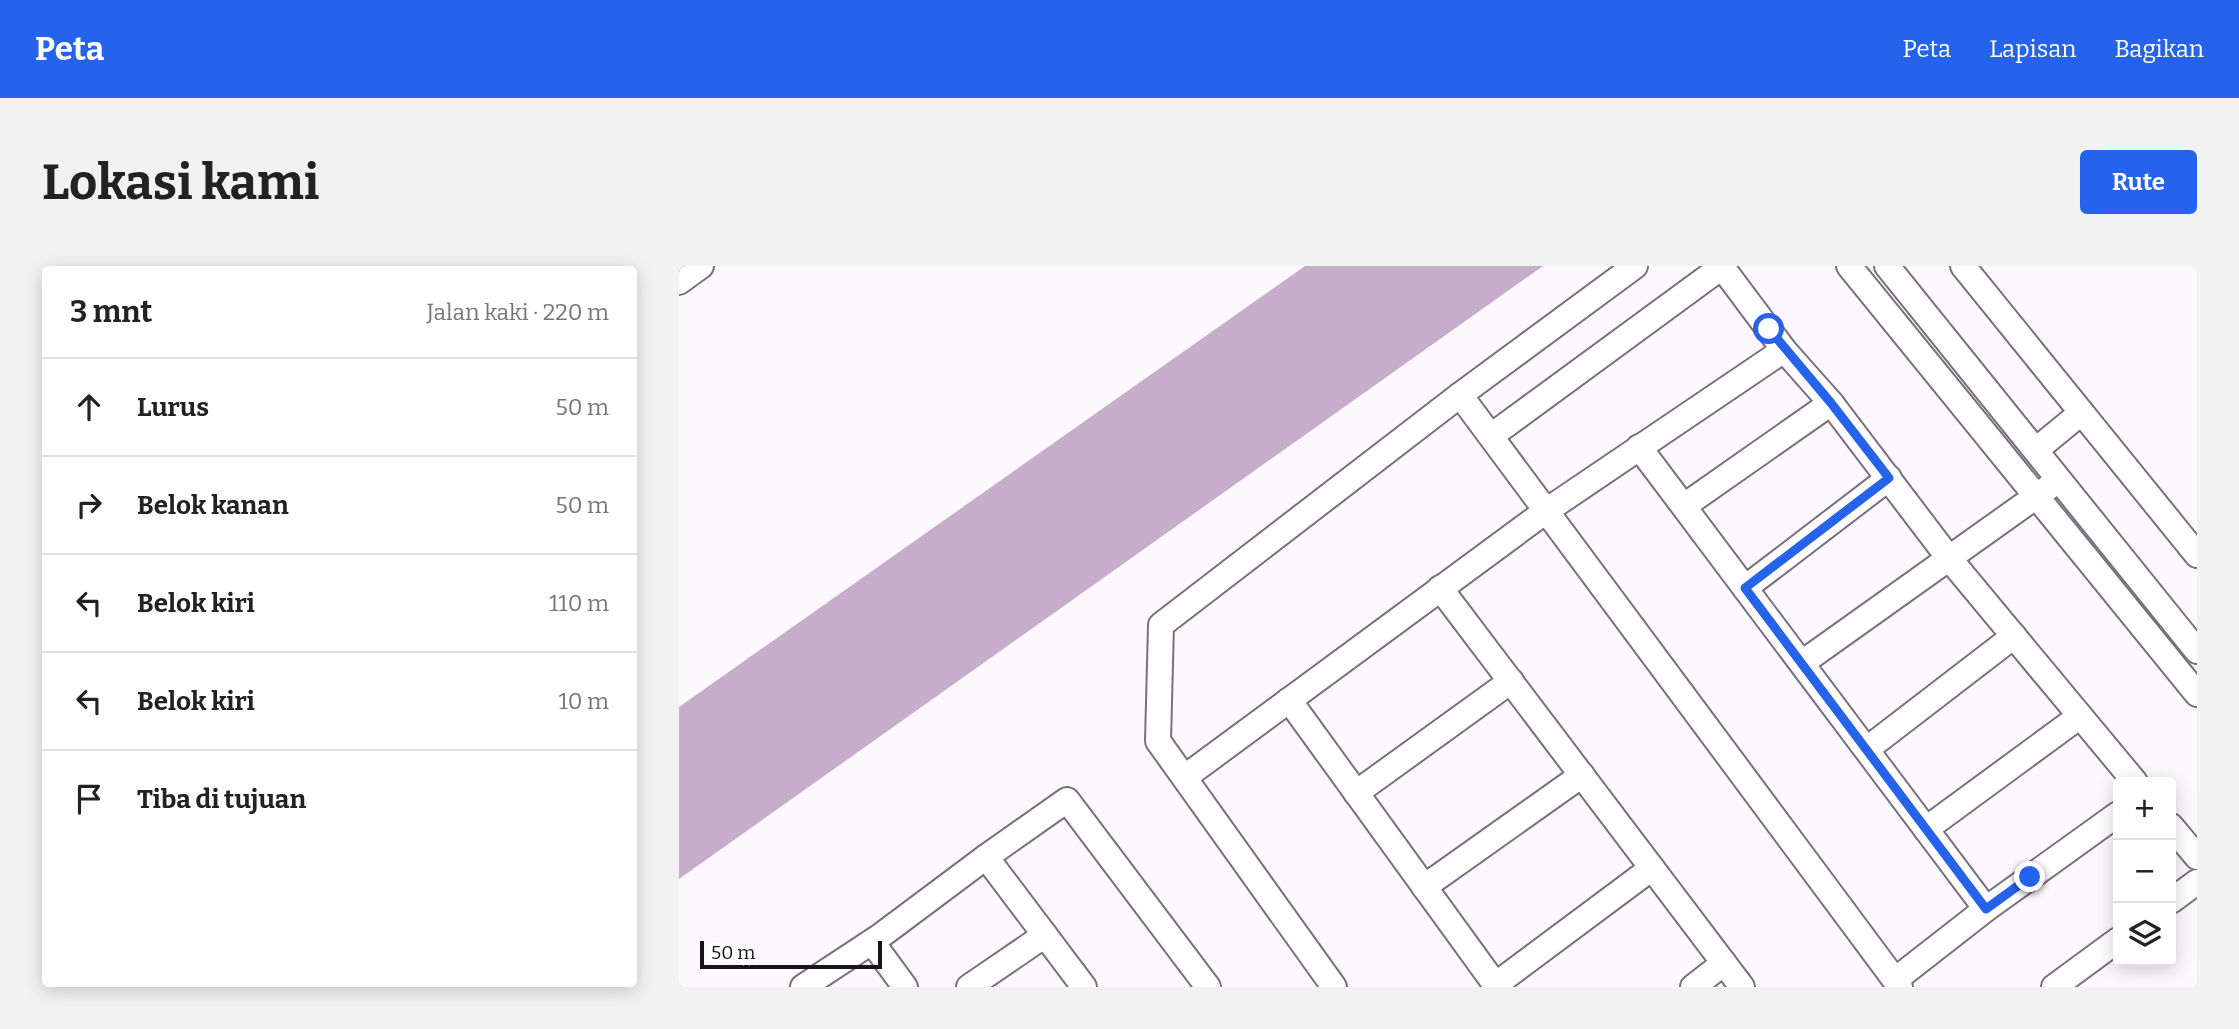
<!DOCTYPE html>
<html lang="id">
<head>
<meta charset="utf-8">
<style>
	:root { --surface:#fff; --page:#f2f2f2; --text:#222; --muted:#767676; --line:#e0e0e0; --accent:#2563eb }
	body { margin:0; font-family:Bitter,serif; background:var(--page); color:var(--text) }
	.controls { position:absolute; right:21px; bottom:21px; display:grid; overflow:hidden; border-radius:7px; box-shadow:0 4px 18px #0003 }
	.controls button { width:63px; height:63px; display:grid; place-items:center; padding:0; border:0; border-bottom:2px solid var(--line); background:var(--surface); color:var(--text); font:35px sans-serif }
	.scale { position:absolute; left:21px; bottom:18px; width:182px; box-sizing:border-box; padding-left:7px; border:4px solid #171318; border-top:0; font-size:19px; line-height:24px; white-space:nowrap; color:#171318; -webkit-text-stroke:5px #fff; paint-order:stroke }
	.stop { position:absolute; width:21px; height:21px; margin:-16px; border:5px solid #2563eb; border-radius:50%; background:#fff }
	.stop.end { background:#2563eb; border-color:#fff; box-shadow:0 2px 7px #0008 }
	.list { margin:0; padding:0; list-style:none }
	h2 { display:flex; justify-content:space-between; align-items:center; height:91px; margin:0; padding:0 28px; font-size:30px }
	h2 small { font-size:23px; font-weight:400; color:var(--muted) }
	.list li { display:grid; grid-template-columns:46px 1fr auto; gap:21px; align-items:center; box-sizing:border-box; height:98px; padding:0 28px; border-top:2px solid var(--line) }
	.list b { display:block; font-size:26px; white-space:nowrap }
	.list em { font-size:23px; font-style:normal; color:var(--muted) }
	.icon { flex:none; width:38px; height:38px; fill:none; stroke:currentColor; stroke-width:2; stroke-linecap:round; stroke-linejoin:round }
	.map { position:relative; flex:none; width:1518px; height:721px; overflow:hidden; border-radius:7px }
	header { display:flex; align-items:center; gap:42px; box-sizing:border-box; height:98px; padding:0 35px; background:var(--accent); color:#fff }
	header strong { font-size:33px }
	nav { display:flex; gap:38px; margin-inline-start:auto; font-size:24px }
	.intro { display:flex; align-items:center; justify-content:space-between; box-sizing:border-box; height:168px; padding:0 42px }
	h1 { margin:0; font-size:49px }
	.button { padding:18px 32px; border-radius:7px; background:var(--accent); color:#fff; font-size:24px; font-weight:700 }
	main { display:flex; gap:42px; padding:0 42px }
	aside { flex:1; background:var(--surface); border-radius:7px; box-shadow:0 4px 18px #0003 }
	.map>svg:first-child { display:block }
</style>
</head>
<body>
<header>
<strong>Peta</strong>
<nav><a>Peta</a><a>Lapisan</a><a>Bagikan</a></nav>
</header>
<div class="intro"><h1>Lokasi kami</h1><a class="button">Rute</a></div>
<main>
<aside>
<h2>3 mnt<small>Jalan kaki · 220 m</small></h2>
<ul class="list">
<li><svg class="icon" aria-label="ahead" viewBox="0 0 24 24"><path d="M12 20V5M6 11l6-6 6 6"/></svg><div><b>Lurus</b></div><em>50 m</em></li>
<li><svg class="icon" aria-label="right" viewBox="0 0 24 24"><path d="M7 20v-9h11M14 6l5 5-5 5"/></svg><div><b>Belok kanan</b></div><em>50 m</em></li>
<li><svg class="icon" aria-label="left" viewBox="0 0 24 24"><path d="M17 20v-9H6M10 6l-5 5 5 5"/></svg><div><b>Belok kiri</b></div><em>110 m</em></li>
<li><svg class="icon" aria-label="left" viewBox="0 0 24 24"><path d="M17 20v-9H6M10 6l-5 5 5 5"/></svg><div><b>Belok kiri</b></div><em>10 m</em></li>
<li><svg class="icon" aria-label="arrive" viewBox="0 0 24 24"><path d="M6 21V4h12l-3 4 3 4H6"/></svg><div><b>Tiba di tujuan</b></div></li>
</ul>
</aside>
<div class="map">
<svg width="1518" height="721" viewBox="0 0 1518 721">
	<rect width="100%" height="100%" fill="#fdf8fe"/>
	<!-- water -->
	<path fill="#c6aeca" d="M 626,0 L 864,0 L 0,613 L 0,441 Z"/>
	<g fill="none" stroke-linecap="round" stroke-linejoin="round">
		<defs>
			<g id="minor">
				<path d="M 1170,0 L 1518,428"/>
				<path d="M 1208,0 L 1518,385"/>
				<path d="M 1284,0 L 1518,289"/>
				<path d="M 1043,1 L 1105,84 L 1152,137 L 1269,291 L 1456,516"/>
				<path d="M 0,16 L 22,0"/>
				<path d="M 781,129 L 1221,721"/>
				<path d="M 812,170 L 1044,0"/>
				<path d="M 960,181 L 1307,643 L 1216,714"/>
				<path d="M 1357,184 L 1402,147"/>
				<path d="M 1005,240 L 1152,137"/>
				<path d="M 761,322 L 1063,721"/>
				<path d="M 1066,322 L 1210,212"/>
				<path d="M 1123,397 L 1370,221"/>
				<path d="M 610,434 L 818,721"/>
				<path d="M 1188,483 L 1335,370"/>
				<path d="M 506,511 L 867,245 L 1105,84"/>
				<path d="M 677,527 L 832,415"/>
				<path d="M 1492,560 L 1518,591"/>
				<path d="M 1247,563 L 1401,450"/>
				<path d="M 307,591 L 388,534 L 529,721"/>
				<path d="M 745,621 L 903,509"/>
				<path d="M 1492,635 L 1518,616"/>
				<path d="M 1307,643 L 1439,548"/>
				<path d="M 193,676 L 226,721"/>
				<path d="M 816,719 L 973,602"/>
				<path d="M 124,721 L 200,671 L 307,591 L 405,721"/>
				<path d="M 290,721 L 366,669"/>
				<path d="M 655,721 L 479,475 L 482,359 L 781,129 L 956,0"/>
				<path d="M 1014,721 L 1045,697"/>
				<path d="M 1375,721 L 1439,674"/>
			</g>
		</defs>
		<!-- minor casing -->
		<use href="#minor" stroke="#7a6f7c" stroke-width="28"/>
		<!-- minor -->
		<use href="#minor" stroke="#fff" stroke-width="24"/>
	</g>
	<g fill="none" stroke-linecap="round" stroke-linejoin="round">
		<!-- route -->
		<path stroke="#2563eb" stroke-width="9" d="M 1090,63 L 1152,137 L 1210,212 L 1066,322 L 1307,643 L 1351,611"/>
	</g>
</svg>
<div class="controls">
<button>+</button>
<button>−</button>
<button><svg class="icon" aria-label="layers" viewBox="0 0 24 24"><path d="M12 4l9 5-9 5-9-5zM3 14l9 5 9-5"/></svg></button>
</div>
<div class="scale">50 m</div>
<div class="stop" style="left:1090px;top:63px"></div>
<div class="stop end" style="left:1351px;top:611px"></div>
</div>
</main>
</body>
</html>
